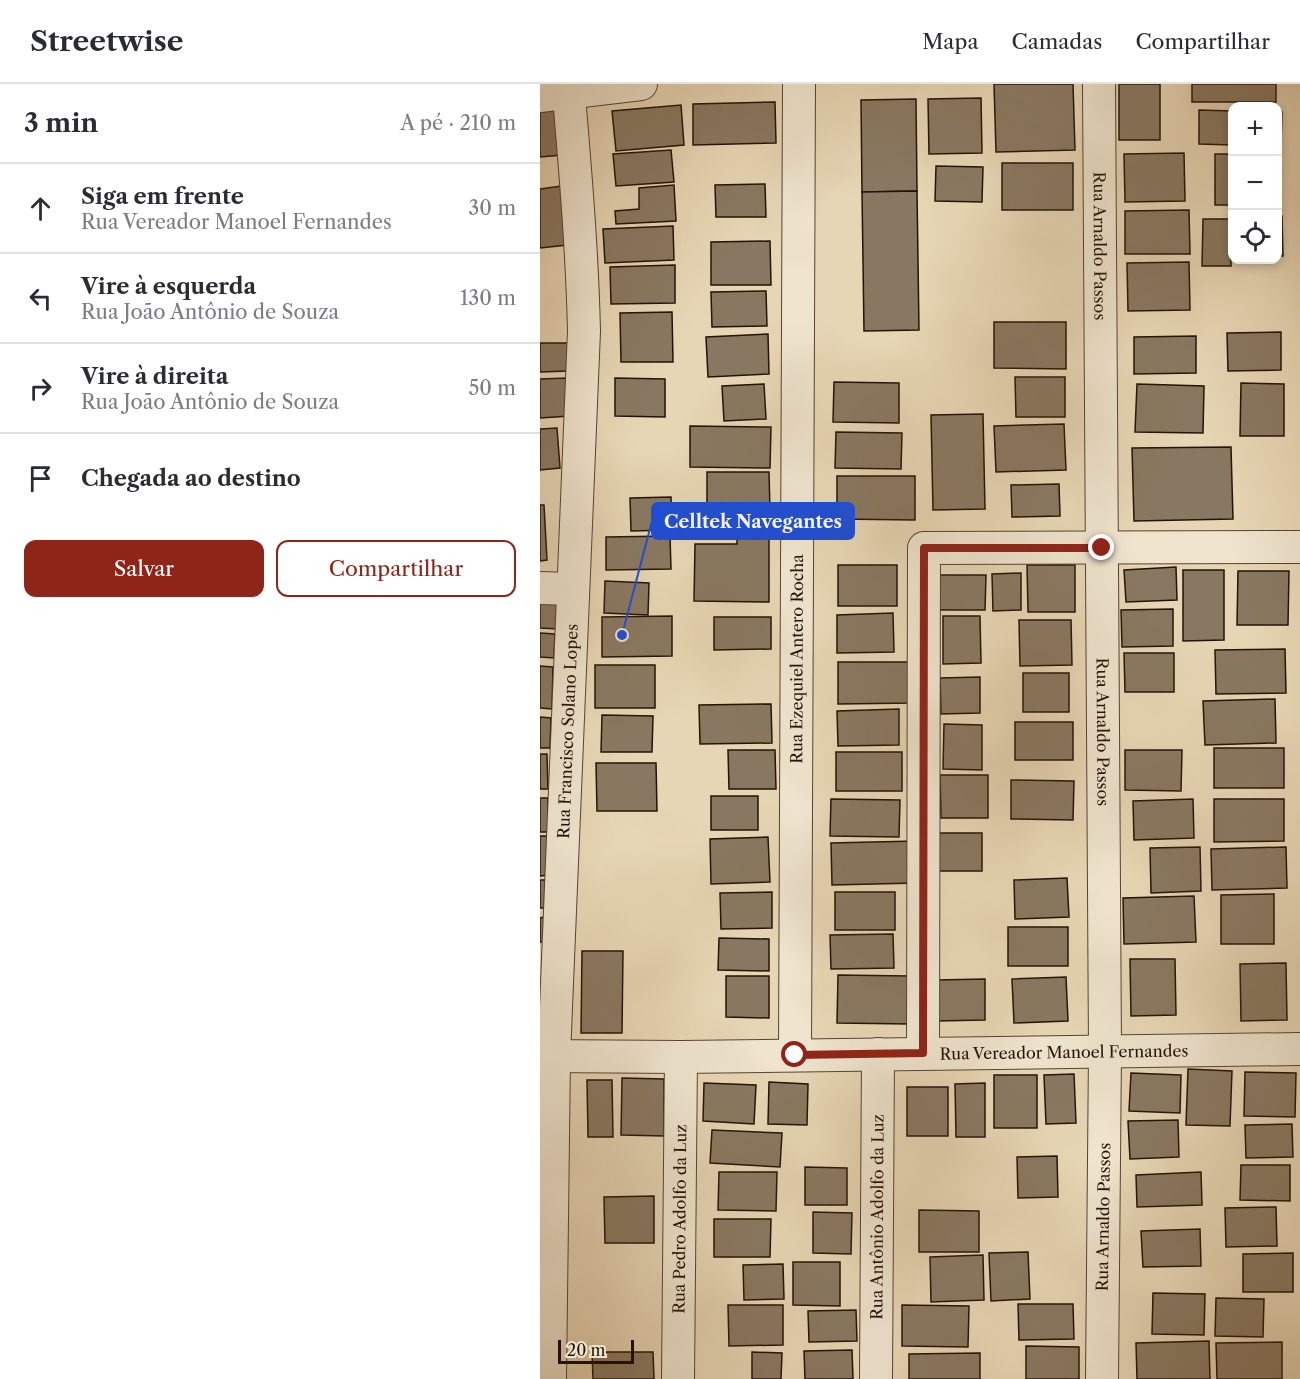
<!DOCTYPE html>
<html lang="pt">
<head>
<meta charset="utf-8">
<style>
	:root { --surface:#fff; --page:#f7f7f7; --text:#2b2b33; --muted:#7c7c81; --line:#e1e1e2; --accent:#8f2418 }
	body { margin:0; font-family:"Libre Caslon Text",serif; background:var(--page); color:var(--text) }
	.controls { position:absolute; right:18px; top:18px; display:grid; overflow:hidden; border-radius:12px; box-shadow:0 3px 9px #0003 }
	.controls button { width:54px; height:54px; display:grid; place-items:center; padding:0; border:0; border-bottom:2px solid var(--line); background:var(--surface); color:var(--text); font:30px sans-serif }
	.scale { position:absolute; left:18px; bottom:15px; width:76px; box-sizing:border-box; padding-left:6px; border:3px solid #241307; border-top:0; font-size:16px; line-height:21px; white-space:nowrap; color:#241307; -webkit-text-stroke:4px #efe4ce; paint-order:stroke }
	.stop { position:absolute; width:18px; height:18px; margin:-14px; border:4px solid #8f2418; border-radius:50%; background:#fff }
	.stop.end { background:#8f2418; border-color:#fff; box-shadow:0 2px 6px #0008 }
	.list { margin:0; padding:0; list-style:none }
	h2 { display:flex; justify-content:space-between; align-items:center; height:78px; margin:0; padding:0 24px; font-size:26px }
	h2 small { font-size:20px; font-weight:400; color:var(--muted) }
	.list li { display:grid; grid-template-columns:39px 1fr auto; gap:18px; align-items:center; box-sizing:border-box; height:90px; padding:0 24px; border-top:2px solid var(--line) }
	.list b { display:block; font-size:22px; white-space:nowrap }
	.list p { margin:0; font-size:20px; white-space:nowrap; color:var(--muted) }
	.list em { font-size:20px; font-style:normal; color:var(--muted) }
	.actions { display:flex; gap:12px; padding:18px 24px }
	.actions a { flex:1; padding:14px 0; border:2px solid var(--accent); border-radius:12px; text-align:center; font-size:21px; color:var(--accent) }
	.actions .main { background:var(--accent); color:#fff }
	.icon { flex:none; width:33px; height:33px; fill:none; stroke:currentColor; stroke-width:2; stroke-linecap:round; stroke-linejoin:round }
	.map { position:relative; flex:none; width:760px; height:1295px; overflow:hidden }
	header { display:flex; align-items:center; gap:36px; box-sizing:border-box; height:84px; padding:0 30px; background:var(--surface); border-bottom:2px solid var(--line) }
	header strong { font-size:28px }
	nav { display:flex; gap:33px; margin-inline-start:auto; font-size:21px }
	main { display:flex }
	aside { flex:1; background:var(--surface) }
	.map>svg:first-child { display:block }
</style>
</head>
<body>
<header>
<strong>Streetwise</strong>
<nav><a>Mapa</a><a>Camadas</a><a>Compartilhar</a></nav>
</header>
<main>
<aside>
<h2>3 min<small>A pé · 210 m</small></h2>
<ul class="list">
<li><svg class="icon" aria-label="ahead" viewBox="0 0 24 24"><path d="M12 20V5M6 11l6-6 6 6"/></svg><div><b>Siga em frente</b><p>Rua Vereador Manoel Fernandes</p></div><em>30 m</em></li>
<li><svg class="icon" aria-label="left" viewBox="0 0 24 24"><path d="M17 20v-9H6M10 6l-5 5 5 5"/></svg><div><b>Vire à esquerda</b><p>Rua João Antônio de Souza</p></div><em>130 m</em></li>
<li><svg class="icon" aria-label="right" viewBox="0 0 24 24"><path d="M7 20v-9h11M14 6l5 5-5 5"/></svg><div><b>Vire à direita</b><p>Rua João Antônio de Souza</p></div><em>50 m</em></li>
<li><svg class="icon" aria-label="arrive" viewBox="0 0 24 24"><path d="M6 21V4h12l-3 4 3 4H6"/></svg><div><b>Chegada ao destino</b></div></li>
</ul>
<div class="actions"><a class="main">Salvar</a><a>Compartilhar</a></div>
</aside>
<div class="map">
<svg width="760" height="1295" viewBox="0 0 760 1295">
	<rect width="100%" height="100%" fill="#e7d6b4"/>
	<filter id="stains"><feTurbulence type="fractalNoise" baseFrequency=".00333" numOctaves="4"/><feColorMatrix values="0 0 0 0 .2 0 0 0 0 .09 0 0 0 0 .02 0 0 0 .5 -.17"/></filter>
	<radialGradient id="worn" r=".72"><stop offset=".6" stop-color="#630" stop-opacity="0"/><stop offset="1" stop-color="#630" stop-opacity=".3"/></radialGradient>
	<!-- building -->
	<g fill="#897861" stroke="#241307" stroke-width="1.5">
		<path d="M 454,0 L 533,0 L 535,66 L 456,68 Z"/>
		<rect x="579" y="0" width="41" height="56"/>
		<rect x="652" y="0" width="84" height="18"/>
		<path d="M 441,14 L 442,69 L 389,70 L 388,15 Z"/>
		<path d="M 376,15 L 377,107 L 322,108 L 321,16 Z"/>
		<path d="M 235,18 L 236,59 L 153,61 L 153,20 Z"/>
		<path d="M 141,21 L 144,61 L 76,67 L 72,27 Z"/>
		<path d="M 18,26 L 22,71 L 0,73 L 0,28 Z"/>
		<path d="M 659,26 L 692,27 L 692,61 L 659,60 Z"/>
		<path d="M 738,28 L 742,28 L 741,62 L 738,62 Z"/>
		<path d="M 131,66 L 134,98 L 76,102 L 73,70 Z"/>
		<path d="M 644,69 L 645,117 L 585,118 L 584,70 Z"/>
		<rect x="675" y="70" width="17" height="51"/>
		<rect x="462" y="79" width="71" height="47"/>
		<path d="M 396,82 L 443,83 L 442,118 L 395,117 Z"/>
		<path d="M 225,100 L 226,133 L 176,133 L 175,101 Z"/>
		<path d="M 134,101 L 136,137 L 76,140 L 75,127 L 99,125 L 99,104 Z"/>
		<path d="M 21,102 L 27,161 L 0,164 L 0,105 Z"/>
		<path d="M 377,107 L 379,246 L 324,247 L 322,108 Z"/>
		<path d="M 649,126 L 650,170 L 585,170 L 585,127 Z"/>
		<path d="M 738,132 L 742,132 L 743,172 L 738,172 Z"/>
		<path d="M 663,135 L 691,135 L 691,182 L 662,182 Z"/>
		<path d="M 133,142 L 134,176 L 65,179 L 63,145 Z"/>
		<path d="M 230,157 L 231,201 L 171,201 L 171,158 Z"/>
		<path d="M 649,178 L 650,226 L 588,227 L 587,179 Z"/>
		<path d="M 135,181 L 135,219 L 71,220 L 70,183 Z"/>
		<path d="M 226,207 L 227,242 L 172,243 L 171,208 Z"/>
		<path d="M 132,228 L 133,278 L 81,278 L 80,229 Z"/>
		<path d="M 454,238 L 526,238 L 526,285 L 454,284 Z"/>
		<path d="M 741,248 L 741,286 L 688,287 L 687,249 Z"/>
		<path d="M 228,250 L 229,290 L 168,293 L 166,253 Z"/>
		<path d="M 656,252 L 656,289 L 594,290 L 594,253 Z"/>
		<path d="M 0,259 L 28,259 L 28,287 L 0,288 Z"/>
		<path d="M 475,293 L 525,293 L 525,333 L 476,333 Z"/>
		<path d="M 28,294 L 30,332 L 0,334 L 0,295 Z"/>
		<path d="M 75,294 L 125,295 L 125,333 L 75,332 Z"/>
		<path d="M 294,298 L 359,299 L 359,339 L 293,338 Z"/>
		<path d="M 701,299 L 744,300 L 744,352 L 700,352 Z"/>
		<path d="M 224,300 L 226,335 L 184,337 L 182,302 Z"/>
		<path d="M 597,300 L 664,302 L 663,349 L 595,348 Z"/>
		<path d="M 443,330 L 445,425 L 393,426 L 391,331 Z"/>
		<path d="M 524,340 L 526,386 L 456,388 L 454,342 Z"/>
		<path d="M 150,342 L 231,343 L 230,384 L 150,383 Z"/>
		<path d="M 17,344 L 20,384 L 0,386 L 0,345 Z"/>
		<path d="M 296,348 L 362,349 L 361,385 L 295,384 Z"/>
		<path d="M 691,363 L 693,435 L 594,437 L 592,364 Z"/>
		<path d="M 167,388 L 229,388 L 230,427 L 167,428 Z"/>
		<path d="M 297,392 L 375,392 L 375,436 L 297,435 Z"/>
		<path d="M 519,400 L 520,432 L 472,433 L 471,401 Z"/>
		<path d="M 131,413 L 132,446 L 91,447 L 90,414 Z"/>
		<path d="M 0,421 L 4,421 L 7,476 L 0,477 Z"/>
		<path d="M 197,439 L 229,439 L 229,518 L 154,517 L 155,460 L 197,460 Z"/>
		<path d="M 130,452 L 131,485 L 66,486 L 66,453 Z"/>
		<rect x="298" y="481" width="59" height="41"/>
		<path d="M 487,481 L 535,481 L 535,528 L 488,528 Z"/>
		<path d="M 636,483 L 637,516 L 586,518 L 584,486 Z"/>
		<path d="M 643,486 L 684,486 L 684,556 L 643,557 Z"/>
		<path d="M 698,487 L 749,487 L 748,541 L 697,541 Z"/>
		<path d="M 481,489 L 481,526 L 453,527 L 452,490 Z"/>
		<path d="M 396,491 L 446,491 L 445,526 L 396,526 Z"/>
		<path d="M 65,497 L 109,499 L 108,531 L 64,529 Z"/>
		<path d="M 0,513 L 20,514 L 18,545 L 0,544 Z"/>
		<path d="M 633,525 L 633,562 L 582,563 L 581,526 Z"/>
		<path d="M 353,529 L 354,568 L 297,569 L 297,531 Z"/>
		<path d="M 132,532 L 132,572 L 62,573 L 62,533 Z"/>
		<path d="M 403,532 L 440,532 L 441,579 L 403,580 Z"/>
		<path d="M 174,533 L 231,533 L 231,565 L 174,566 Z"/>
		<path d="M 479,536 L 531,536 L 532,581 L 480,582 Z"/>
		<path d="M 0,549 L 15,550 L 14,574 L 0,573 Z"/>
		<path d="M 745,565 L 746,609 L 676,610 L 675,566 Z"/>
		<path d="M 584,569 L 634,569 L 634,608 L 585,608 Z"/>
		<path d="M 298,578 L 374,578 L 374,619 L 298,620 Z"/>
		<rect x="55" y="581" width="60" height="43"/>
		<path d="M 0,582 L 13,583 L 12,625 L 0,624 Z"/>
		<rect x="483" y="589" width="46" height="39"/>
		<path d="M 440,593 L 440,629 L 401,630 L 400,594 Z"/>
		<path d="M 735,615 L 736,659 L 665,661 L 663,617 Z"/>
		<path d="M 231,620 L 232,659 L 160,660 L 159,621 Z"/>
		<path d="M 359,625 L 359,661 L 298,662 L 297,627 Z"/>
		<path d="M 62,631 L 113,632 L 112,668 L 61,668 Z"/>
		<path d="M 0,633 L 11,634 L 10,664 L 0,664 Z"/>
		<rect x="475" y="638" width="58" height="38"/>
		<path d="M 404,640 L 442,641 L 442,686 L 403,685 Z"/>
		<rect x="674" y="664" width="70" height="40"/>
		<path d="M 188,666 L 235,666 L 236,705 L 189,705 Z"/>
		<path d="M 585,666 L 642,666 L 641,707 L 585,706 Z"/>
		<rect x="296" y="668" width="66" height="39"/>
		<path d="M 0,670 L 7,670 L 8,705 L 0,705 Z"/>
		<path d="M 56,679 L 116,679 L 117,727 L 57,727 Z"/>
		<path d="M 400,691 L 448,691 L 448,734 L 401,734 Z"/>
		<path d="M 471,696 L 534,697 L 533,736 L 471,735 Z"/>
		<rect x="171" y="712" width="47" height="34"/>
		<rect x="0" y="714" width="8" height="34"/>
		<path d="M 291,715 L 360,716 L 359,753 L 290,752 Z"/>
		<path d="M 653,715 L 654,754 L 594,756 L 593,717 Z"/>
		<path d="M 674,715 L 744,715 L 744,757 L 674,758 Z"/>
		<path d="M 397,749 L 442,749 L 442,787 L 398,787 Z"/>
		<path d="M 0,752 L 8,752 L 9,791 L 0,792 Z"/>
		<path d="M 228,753 L 230,798 L 171,800 L 170,755 Z"/>
		<path d="M 376,757 L 377,799 L 292,801 L 291,759 Z"/>
		<path d="M 660,763 L 661,807 L 611,809 L 610,764 Z"/>
		<path d="M 746,763 L 747,804 L 672,806 L 671,765 Z"/>
		<path d="M 527,794 L 529,833 L 475,835 L 474,796 Z"/>
		<path d="M 0,796 L 8,796 L 9,824 L 0,824 Z"/>
		<path d="M 232,808 L 232,844 L 181,845 L 180,809 Z"/>
		<rect x="295" y="808" width="60" height="38"/>
		<path d="M 734,810 L 734,860 L 681,860 L 681,811 Z"/>
		<path d="M 654,812 L 656,858 L 584,860 L 583,814 Z"/>
		<path d="M 4,833 L 5,858 L 0,858 L 0,834 Z"/>
		<rect x="468" y="843" width="60" height="39"/>
		<path d="M 353,850 L 354,884 L 291,885 L 290,851 Z"/>
		<path d="M 179,854 L 229,855 L 229,887 L 178,886 Z"/>
		<path d="M 42,867 L 83,867 L 82,949 L 41,949 Z"/>
		<path d="M 590,875 L 635,875 L 636,931 L 591,932 Z"/>
		<path d="M 746,879 L 747,936 L 701,937 L 700,880 Z"/>
		<path d="M 298,891 L 370,892 L 370,940 L 297,939 Z"/>
		<path d="M 186,892 L 229,892 L 229,934 L 186,933 Z"/>
		<path d="M 526,893 L 528,937 L 474,939 L 472,895 Z"/>
		<path d="M 445,895 L 445,936 L 396,937 L 396,896 Z"/>
		<path d="M 648,985 L 692,987 L 690,1042 L 646,1041 Z"/>
		<path d="M 705,988 L 756,989 L 755,1033 L 704,1032 Z"/>
		<path d="M 591,989 L 641,991 L 640,1029 L 589,1027 Z"/>
		<path d="M 534,990 L 536,1039 L 506,1040 L 504,991 Z"/>
		<rect x="454" y="991" width="43" height="53"/>
		<path d="M 82,994 L 124,995 L 124,1052 L 81,1051 Z"/>
		<path d="M 47,996 L 72,996 L 73,1053 L 48,1053 Z"/>
		<path d="M 229,998 L 268,1000 L 267,1041 L 228,1040 Z"/>
		<path d="M 164,999 L 216,1001 L 214,1040 L 163,1037 Z"/>
		<path d="M 445,999 L 445,1053 L 416,1053 L 415,1000 Z"/>
		<rect x="367" y="1003" width="41" height="49"/>
		<path d="M 638,1036 L 639,1073 L 590,1075 L 588,1037 Z"/>
		<path d="M 752,1040 L 753,1073 L 706,1074 L 705,1041 Z"/>
		<path d="M 172,1046 L 242,1049 L 240,1083 L 170,1079 Z"/>
		<path d="M 517,1072 L 518,1113 L 478,1114 L 477,1073 Z"/>
		<path d="M 701,1081 L 750,1081 L 750,1117 L 700,1116 Z"/>
		<path d="M 265,1083 L 307,1084 L 307,1121 L 265,1121 Z"/>
		<path d="M 179,1088 L 237,1088 L 236,1127 L 178,1126 Z"/>
		<path d="M 661,1088 L 662,1121 L 597,1123 L 596,1091 Z"/>
		<path d="M 114,1112 L 114,1159 L 65,1159 L 64,1113 Z"/>
		<path d="M 736,1123 L 737,1162 L 686,1163 L 685,1124 Z"/>
		<path d="M 379,1126 L 439,1127 L 439,1168 L 379,1168 Z"/>
		<path d="M 273,1128 L 312,1129 L 311,1170 L 273,1169 Z"/>
		<path d="M 174,1135 L 231,1135 L 230,1173 L 174,1173 Z"/>
		<path d="M 660,1145 L 661,1182 L 603,1183 L 601,1147 Z"/>
		<path d="M 488,1168 L 490,1215 L 451,1217 L 449,1169 Z"/>
		<path d="M 753,1169 L 753,1208 L 703,1208 L 703,1170 Z"/>
		<path d="M 443,1171 L 444,1216 L 391,1218 L 390,1173 Z"/>
		<path d="M 253,1178 L 300,1178 L 300,1222 L 253,1221 Z"/>
		<path d="M 243,1180 L 244,1215 L 204,1216 L 203,1181 Z"/>
		<path d="M 613,1209 L 665,1210 L 664,1251 L 612,1250 Z"/>
		<path d="M 676,1214 L 724,1215 L 723,1253 L 675,1252 Z"/>
		<path d="M 478,1220 L 533,1220 L 534,1255 L 479,1256 Z"/>
		<path d="M 188,1221 L 243,1221 L 243,1261 L 189,1262 Z"/>
		<path d="M 362,1221 L 429,1222 L 428,1263 L 362,1262 Z"/>
		<path d="M 316,1226 L 317,1257 L 269,1258 L 268,1227 Z"/>
		<path d="M 669,1257 L 670,1295 L 597,1295 L 596,1259 Z"/>
		<path d="M 742,1258 L 742,1295 L 677,1295 L 676,1259 Z"/>
		<path d="M 486,1262 L 539,1263 L 539,1295 L 486,1295 Z"/>
		<path d="M 312,1266 L 313,1295 L 265,1295 L 264,1267 Z"/>
		<path d="M 52,1268 L 113,1268 L 114,1295 L 53,1295 Z"/>
		<path d="M 212,1268 L 242,1269 L 241,1295 L 212,1295 Z"/>
		<path d="M 440,1269 L 440,1295 L 369,1295 L 369,1270 Z"/>
	</g>
	<g fill="none" stroke-linecap="round" stroke-linejoin="round">
		<defs>
			<g id="street">
				<path id="s1" d="M 559,0 L 565,967 L 562,1295"/>
				<path d="M 0,12 L 101,0"/>
				<path d="M 0,504 L 33,505"/>
				<path d="M 383,969 L 384,464 L 760,463"/>
				<path id="s2" d="M 255,971 L 259,0"/>
				<path id="s3" d="M 0,972 L 141,973 L 760,965"/>
				<path id="s4" d="M 10,1295 L 14,972 L 44,247 C 42,164 35,83 28,0"/>
				<path id="s5" d="M 138,1295 L 141,973"/>
				<path id="s6" d="M 336,1295 L 338,970"/>
			</g>
		</defs>
		<!-- street casing -->
		<use href="#street" stroke="#554432" stroke-width="34"/>
		<!-- street -->
		<use href="#street" stroke="#efe4ce" stroke-width="32"/>
	</g>
	<g fill="none" stroke-linecap="round" stroke-linejoin="round">
		<!-- route -->
		<path stroke="#8f2418" stroke-width="8" d="M 255,971 L 383,969 L 384,464 L 562,464"/>
	</g>
	<g text-anchor="middle" dominant-baseline="central" stroke-width="5" stroke-linejoin="round" paint-order="stroke">
		<!-- street labels -->
		<g font-size="16" fill="#241307" stroke="#efe4ce">
			<text stroke="none"><textPath href="#s1" startOffset="162">Rua Arnaldo Passos</textPath></text>
			<text stroke="none"><textPath href="#s2" startOffset="396">Rua Ezequiel Antero Rocha</textPath></text>
			<text stroke="none"><textPath href="#s4" startOffset="648">Rua Francisco Solano Lopes</textPath></text>
			<text stroke="none"><textPath href="#s1" startOffset="648">Rua Arnaldo Passos</textPath></text>
			<text stroke="none"><textPath href="#s3" startOffset="524">Rua Vereador Manoel Fernandes</textPath></text>
			<text stroke="none"><textPath href="#s6" startOffset="162">Rua Antônio Adolfo da Luz</textPath></text>
			<text transform="translate(563 1133) rotate(-89)">Rua Arnaldo Passos</text>
			<text stroke="none"><textPath href="#s5" startOffset="160">Rua Pedro Adolfo da Luz</textPath></text>
		</g>
	</g>
	<!-- callouts -->
	<path fill="none" stroke="#1d4ed8" stroke-width="2" d="M82 551L112 437"/>
	<circle fill="#1d4ed8" stroke="#efe4ce" stroke-width="2" cx="82" cy="551" r="6"/>
	<rect fill="#1d4ed8" stroke="#1d4ed8" stroke-width="2" x="112" y="419" width="202" height="36" rx="6"/>
	<g font-size="18" text-anchor="middle" font-weight="bold" fill="#fff">
		<text x="213" y="444">Celltek Navegantes</text>
	</g>
	<rect width="100%" height="100%" filter="url(#stains)"/>
	<rect width="100%" height="100%" fill="url(#worn)"/>
</svg>
<div class="controls">
<button>+</button>
<button>−</button>
<button><svg class="icon" aria-label="locate" viewBox="0 0 24 24"><circle cx="12" cy="12" r="6"/><path d="M12 2v4M12 18v4M2 12h4M18 12h4"/></svg></button>
</div>
<div class="scale">20 m</div>
<div class="stop" style="left:255px;top:971px"></div>
<div class="stop end" style="left:562px;top:464px"></div>
</div>
</main>
</body>
</html>
